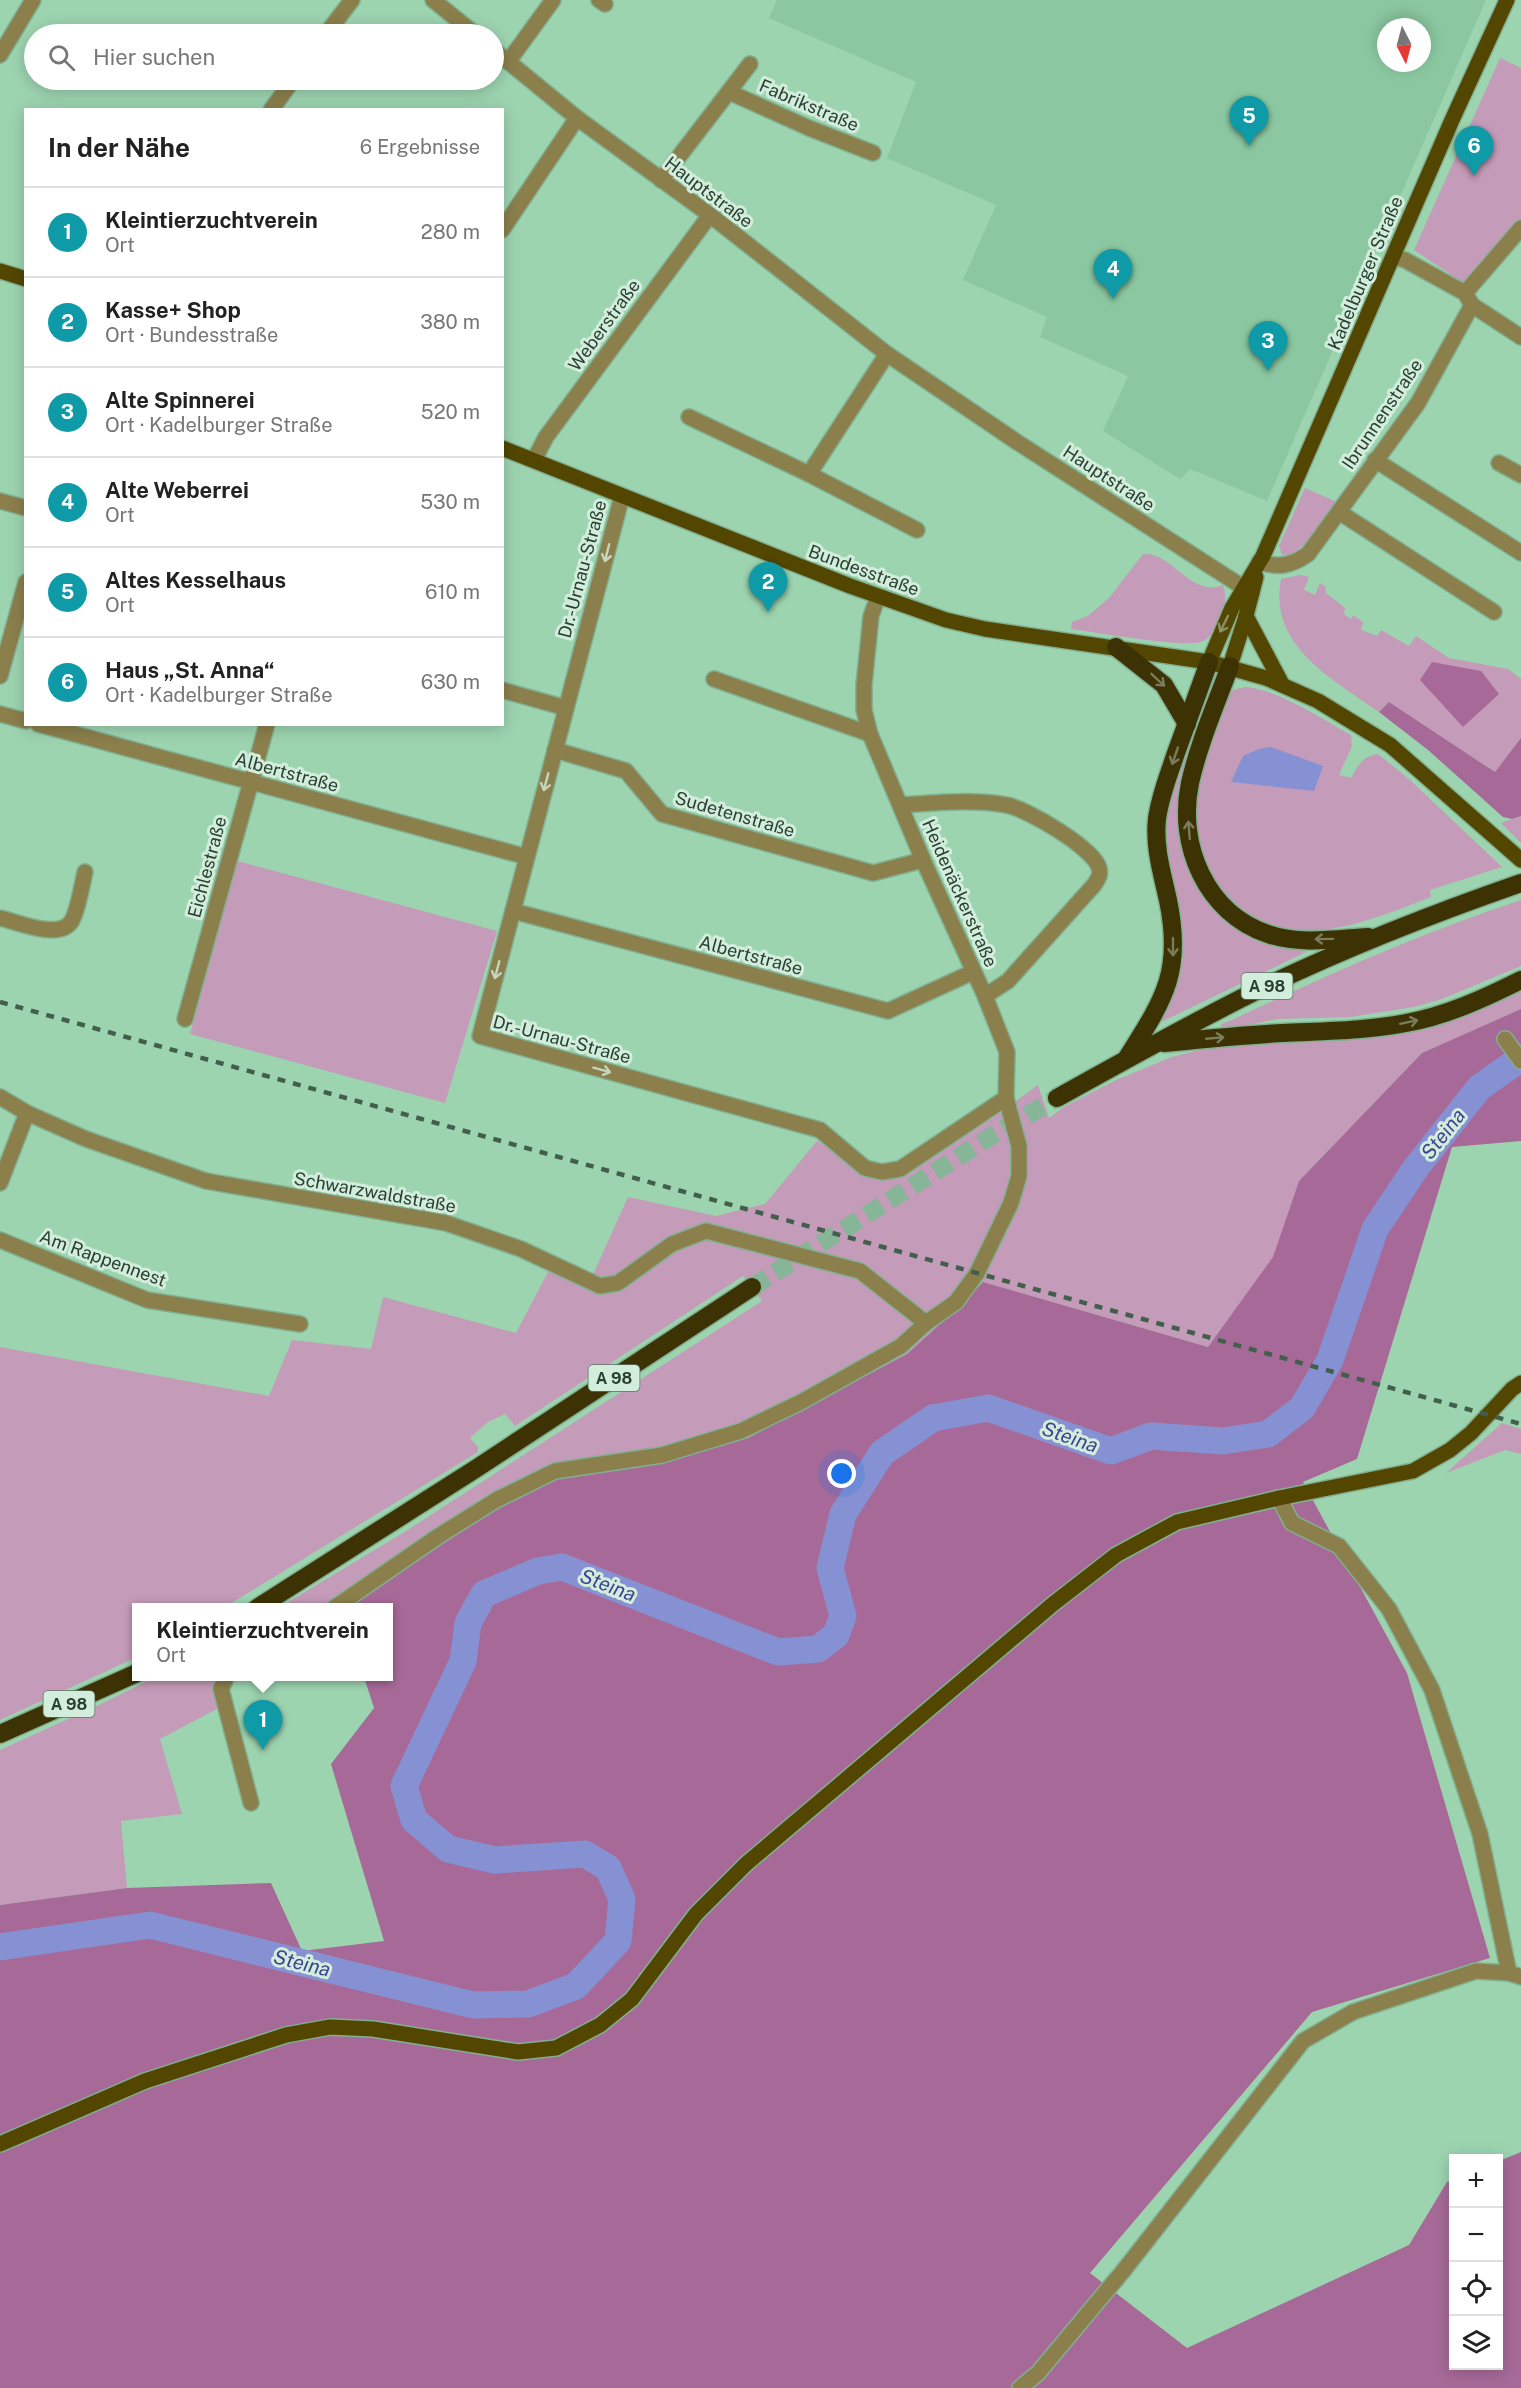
<!DOCTYPE html>
<html lang="de">
<head>
<meta charset="utf-8">
<style>
	:root { --surface:#fff; --page:#f2f2f2; --text:#222; --muted:#767676; --line:#e0e0e0; --accent:#d93025 }
	body { margin:0; font-family:"Public Sans",sans-serif; background:var(--page); color:var(--text) }
	.controls { position:absolute; right:18px; bottom:18px; display:grid; overflow:hidden; border-radius:0px; box-shadow:0 3px 15px #0003 }
	.controls button { width:54px; height:54px; display:grid; place-items:center; padding:0; border:0; border-bottom:2px solid var(--line); background:var(--surface); color:var(--text); font:30px sans-serif }
	.compass { position:absolute; left:1377px; top:18px; width:54px; height:54px; border-radius:50%; background:var(--surface); box-shadow:0 3px 15px #0003; rotate:174deg }
	.you { position:absolute; left:842px; top:1474px; width:21px; height:21px; margin:-15px; border:4px solid #fff; border-radius:50%; background:#1a73e8; box-shadow:0 0 0 9px #1a73e833 }
	.badge { display:grid; place-items:center; width:39px; height:39px; border-radius:50%; background:var(--accent); color:#fff; font-size:20px; font-weight:700 }
	.pin { position:absolute; translate:-50% -50px; filter:drop-shadow(0 2px 3px #0008) }
	.pin::after { content:''; position:absolute; top:32px; width:21px; height:18px; background:inherit; clip-path:polygon(0 0,100% 0,50% 100%) }
	.popup { position:absolute; left:132px; top:1603px; width:261px; height:78px; box-sizing:border-box; display:grid; place-content:center; border-radius:0px; background:var(--surface); filter:drop-shadow(0 2px 4px #0005); font-size:20px; white-space:nowrap; color:var(--muted) }
	.popup b { font-size:22px; color:var(--text) }
	.popup::after { content:''; position:absolute; left:50%; top:100%; margin-left:-12px; border:12px solid transparent; border-top-color:var(--surface) }
	.list { margin:0; padding:0; list-style:none }
	h2 { display:flex; justify-content:space-between; align-items:center; height:78px; margin:0; padding:0 24px; font-size:26px }
	h2 small { font-size:20px; font-weight:400; color:var(--muted) }
	.list li { display:grid; grid-template-columns:39px 1fr auto; gap:18px; align-items:center; box-sizing:border-box; height:90px; padding:0 24px; border-top:2px solid var(--line) }
	.list b { display:block; font-size:22px; white-space:nowrap }
	.list p { margin:0; font-size:20px; white-space:nowrap; color:var(--muted) }
	.list em { font-size:20px; font-style:normal; color:var(--muted) }
	.icon { flex:none; width:33px; height:33px; fill:none; stroke:currentColor; stroke-width:2; stroke-linecap:round; stroke-linejoin:round }
	.map { position:relative; flex:none; width:1521px; height:2388px; overflow:hidden }
	.search { position:absolute; background:var(--surface); box-shadow:0 3px 15px #0003; left:24px; top:24px; width:480px; height:66px; display:flex; align-items:center; gap:15px; box-sizing:border-box; padding:0 21px; border-radius:33px; color:var(--muted); font-size:22px }
	.panel { position:absolute; background:var(--surface); box-shadow:0 3px 15px #0003; left:24px; top:108px; width:480px; height:618px; border-radius:0px }
	.map>svg:first-child { display:block }
</style>
</head>
<body>
<div class="map">
<svg width="1521" height="2388" viewBox="0 0 1521 2388">
	<rect width="100%" height="100%" fill="#9dd4b0"/>
	<!-- built -->
	<path fill="#8bc8a1" fill-rule="evenodd" d="M 777,0 L 1486,0 L 1267,501 L 1190,469 L 1180,479 L 1103,431 L 1128,376 L 1040,337 L 1047,317 L 963,280 L 996,205 L 887,158 L 916,82 L 769,18 ZM 1386,27 L 1422,27 L 1422,63 L 1386,63 Z"/>
	<!-- green -->
	<g fill="#c49bb9">
		<path d="M 1500,58 L 1521,68 L 1521,220 L 1465,284 L 1414,250 Z"/>
		<path d="M 1305,488 L 1337,502 C 1326,517 1301,559 1282,555 L 1279,546 Z"/>
		<path d="M 1143,554 C 1173,552 1190,598 1223,585 C 1227,597 1225,606 1220,617 C 1216,626 1212,638 1201,642 C 1184,648 1094,632 1071,629 L 1072,622 L 1088,616 L 1109,598 Z"/>
		<path d="M 1300,575 L 1309,577 L 1304,590 L 1315,595 L 1320,583 L 1325,586 L 1326,593 L 1345,608 L 1344,614 L 1351,619 L 1353,615 L 1363,622 L 1361,630 L 1377,636 L 1381,630 L 1409,646 L 1416,636 L 1449,658 L 1508,669 L 1521,679 L 1521,738 L 1495,772 L 1389,702 L 1379,712 C 1333,679 1268,646 1281,579 Z"/>
		<path d="M 1214,683 L 1179,807 L 1180,839 L 1186,863 L 1210,905 L 1230,923 L 1252,936 L 1274,944 L 1297,946 L 1306,952 L 1157,1024 L 1175,987 L 1183,958 L 1183,938 L 1166,849 L 1164,823 L 1170,795 L 1209,687 Z"/>
		<path d="M 1245,687 C 1280,690 1320,718 1351,735 L 1352,746 L 1339,775 L 1351,778 C 1358,765 1363,756 1378,754 L 1410,780 L 1502,867 L 1430,890 L 1431,897 C 1389,913 1346,932 1299,931 C 1246,929 1198,878 1195,825 C 1193,789 1213,720 1233,690 Z"/>
		<path d="M 1521,816 L 1521,843 L 1501,823 Z"/>
		<path d="M 237,861 L 497,931 L 445,1103 L 190,1034 Z"/>
		<path d="M 1521,900 L 1521,966 L 1442,999 L 1414,1007 L 1350,1017 L 1277,1019 L 1222,1031 L 1221,1024 L 1232,1020 C 1327,975 1421,933 1521,900 Z"/>
		<path d="M 1521,987 L 1521,1009 L 1422,1053 L 1299,1181 L 1274,1257 L 1208,1347 L 983,1282 L 962,1304 L 907,1354 L 748,1438 L 663,1463 L 555,1477 L 348,1607 L 280,1607 L 406,1531 L 762,1301 L 743,1276 L 515,1426 L 505,1414 L 488,1422 L 470,1438 L 478,1447 L 478,1452 L 225,1607 L 137,1608 L 137,1657 L 0,1720 L 0,1347 L 269,1396 L 292,1340 L 371,1349 L 383,1297 L 516,1333 L 548,1272 L 592,1277 L 628,1197 L 716,1216 L 765,1204 L 817,1141 L 841,1154 L 856,1172 L 868,1176 L 900,1176 L 994,1117 L 1038,1085 L 1049,1118 L 1064,1107 L 1116,1080 L 1172,1057 L 1200,1050 L 1233,1046 L 1367,1037 Z"/>
		<path d="M 1502,1423 L 1521,1429 L 1521,1454 L 1505,1450 L 1446,1473 Z"/>
		<path d="M 155,1677 L 237,1677 L 229,1690 L 230,1702 L 160,1739 L 182,1814 L 121,1821 L 127,1888 L 0,1905 L 0,1750 L 103,1703 Z"/>
	</g>
	<!-- forest -->
	<g fill="#a76a98">
		<path d="M 1432,662 L 1481,671 L 1499,694 L 1463,727 L 1420,680 Z"/>
		<path d="M 1389,702 L 1495,772 L 1521,738 L 1521,816 L 1512,819 L 1503,817 L 1428,750 L 1379,712 Z"/>
		<path d="M 1521,1009 L 1521,1141 L 1452,1147 L 1357,1459 L 1303,1482 L 1407,1673 L 1490,1958 L 1312,2012 L 1090,2273 L 1187,2348 L 1409,2245 L 1447,2182 L 1453,2180 L 1454,2366 L 1498,2366 L 1499,2161 L 1521,2152 L 1521,2388 L 0,2388 L 0,1905 L 127,1888 L 271,1883 L 302,1951 L 384,1941 L 331,1764 L 374,1708 L 364,1677 L 389,1676 L 389,1608 L 348,1607 L 498,1503 L 555,1477 L 663,1463 L 748,1438 L 907,1354 L 962,1304 L 983,1282 L 1208,1347 L 1273,1257 L 1299,1181 L 1422,1053 Z"/>
	</g>
	<!-- water -->
	<path fill="#8691d3" d="M 1271,747 L 1323,766 L 1314,791 L 1231,782 L 1243,756 L 1259,749 Z"/>
	<g fill="none" stroke-linecap="round" stroke-linejoin="round">
		<!-- river -->
		<path stroke="#8691d3" stroke-width="27" d="M 0,1947 L 150,1925 L 473,2005 L 528,2004 L 576,1986 L 618,1941 L 622,1899 L 608,1868 L 585,1854 L 495,1860 L 448,1849 L 414,1820 L 404,1786 L 463,1661 L 468,1623 L 484,1594 L 538,1571 L 562,1567 L 778,1652 L 818,1649 L 836,1635 L 843,1616 L 830,1568 L 843,1514 L 882,1453 L 933,1418 L 988,1408 L 1111,1451 L 1151,1436 L 1223,1441 L 1268,1434 L 1302,1408 L 1330,1360 L 1375,1229 L 1415,1169 L 1479,1088 L 1521,1058"/>
		<!-- highway-tunnel -->
		<path stroke="#86b697" stroke-width="18" stroke-dasharray="18 9" stroke-linecap="butt" d="M 752,1287 L 998,1132 L 1057,1098"/>
		<defs>
			<g id="minor">
				<path d="M 433,0 L 475,34"/>
				<path d="M 599,0 L 605,4"/>
				<path d="M 326,34 L 352,0"/>
				<path d="M 494,50 L 577,118 L 710,215 L 887,354 L 1017,442 L 1252,593"/>
				<path d="M 0,55 L 33,0"/>
				<path d="M 508,62 L 553,0"/>
				<path d="M 729,92 L 809,128 L 873,153"/>
				<path d="M 271,110 L 293,80"/>
				<path d="M 661,180 L 750,64"/>
				<path d="M 502,230 L 577,118"/>
				<path d="M 1393,257 L 1405,260 L 1465,293 L 1472,305 L 1521,337"/>
				<path d="M 1465,293 L 1521,228"/>
				<path d="M 689,417 L 809,474 L 887,354"/>
				<path d="M 534,460 L 546,437 L 710,215"/>
				<path d="M 1375,460 L 1521,553"/>
				<path d="M 1499,463 L 1521,475"/>
				<path d="M 809,474 L 917,530"/>
				<path d="M 622,496 L 480,1036 L 820,1130 L 865,1168 L 882,1172 L 900,1169 L 1006,1098"/>
				<path d="M 0,501 L 26,508"/>
				<path d="M 1339,512 L 1494,612"/>
				<path d="M 1259,562 C 1279,568 1291,566 1308,554 L 1418,403 L 1472,305"/>
				<path d="M 0,676 L 26,582"/>
				<path d="M 714,679 L 870,734"/>
				<path d="M 502,690 L 566,708"/>
				<path d="M 0,714 L 26,721"/>
				<path d="M 38,724 L 527,857"/>
				<path d="M 555,750 L 626,771 L 662,814 L 873,873 L 923,860"/>
				<path d="M 901,805 C 935,803 973,799 1006,805 C 1026,808 1095,849 1099,868 C 1101,875 1098,879 1094,885 L 1008,981 L 985,996"/>
				<path d="M 513,911 L 888,1011 L 973,972"/>
				<path d="M 0,918 C 18,922 58,940 71,922 C 78,912 82,884 85,872"/>
				<path d="M 185,1019 L 267,724"/>
				<path d="M 1505,1039 L 1521,1061"/>
				<path d="M 0,1097 L 27,1113 L 86,1139 L 206,1181 L 446,1223 L 521,1249 L 600,1286 L 618,1283 L 672,1244 L 706,1231 L 860,1271 L 926,1323"/>
				<path d="M 0,1183 L 27,1113"/>
				<path d="M 0,1240 L 147,1300 L 300,1324"/>
				<path d="M 1279,1498 L 1292,1523 L 1339,1546 L 1389,1609 L 1432,1690 L 1480,1834 L 1509,1973"/>
				<path d="M 334,1608 L 437,1537 L 496,1500 L 555,1471 L 662,1455 L 741,1431 L 801,1402 L 901,1346 L 926,1323 L 956,1302 L 977,1273 L 1011,1203 L 1019,1176 L 1019,1146 L 1006,1098 L 1007,1052 L 985,996 L 923,860 L 870,734 L 864,710 L 864,685 L 871,616 L 878,597"/>
				<path d="M 227,1676 L 221,1689 L 251,1803"/>
				<path d="M 1020,2388 L 1038,2373 L 1124,2270 L 1303,2041 L 1353,2012 L 1476,1971 L 1509,1973 L 1521,1977"/>
			</g>
			<g id="major">
				<path d="M 0,271 L 26,279"/>
				<path d="M 502,448 L 850,586 L 946,620 L 985,629 L 1209,662 L 1266,678 L 1318,701 L 1390,745 L 1521,860"/>
				<path d="M 1246,616 L 1282,684"/>
				<path d="M 1209,662 L 1232,608 L 1263,556 L 1452,120 L 1507,0"/>
				<path d="M 1230,666 L 1246,616 L 1256,577"/>
				<path d="M 0,2144 L 145,2081 L 286,2035 L 330,2027 L 373,2029 L 518,2052 L 556,2048 L 600,2025 L 632,1999 L 696,1914 L 746,1864 L 1053,1604 L 1116,1555 L 1177,1522 L 1279,1498 L 1413,1471 L 1450,1450 L 1471,1433 L 1512,1389 L 1521,1383"/>
			</g>
			<g id="highway">
				<path d="M 1116,647 L 1164,685 L 1187,724"/>
				<path d="M 1230,666 C 1216,704 1199,743 1190,783 C 1177,845 1206,913 1268,934 C 1299,945 1336,939 1368,937"/>
				<path d="M 1164,1043 C 1204,1039 1243,1035 1283,1033 C 1324,1031 1365,1031 1406,1023 C 1446,1016 1485,998 1521,980"/>
				<path d="M 1127,1058 C 1164,999 1183,972 1168,900 C 1162,873 1154,847 1157,819 C 1160,796 1169,774 1176,753 C 1187,722 1198,692 1209,662"/>
				<path d="M 1057,1098 C 1118,1064 1179,1030 1242,998 C 1332,953 1426,916 1521,883"/>
				<path d="M 257,1608 L 477,1468 L 752,1287"/>
				<path d="M 0,1734 L 137,1673"/>
			</g>
		</defs>
		<!-- minor casing -->
		<use href="#minor" stroke="#81b092" stroke-width="18"/>
		<!-- major casing -->
		<use href="#major" stroke="#81b092" stroke-width="18"/>
		<!-- highway casing -->
		<use href="#highway" stroke="#81b092" stroke-width="21"/>
		<!-- minor -->
		<use href="#minor" stroke="#8b7f4c" stroke-width="15"/>
		<!-- major -->
		<use href="#major" stroke="#534601" stroke-width="15"/>
		<!-- highway -->
		<use href="#highway" stroke="#3d3203" stroke-width="18"/>
		<!-- rail -->
		<path stroke="#425f4c" stroke-width="4.5" stroke-dasharray="8 8" stroke-linecap="butt" d="M 0,1002 L 1521,1424"/>
	</g>
	<!-- one-way arrows -->
	<defs><path id="oneway-shaft" d="M-6 0H5M1.5-3L5.5 0L1.5 3" fill="none" stroke-width="1.6" stroke-linecap="round" stroke-linejoin="round" transform="scale(1.5)"/></defs>
	<g stroke="#c4d7be">
		<use href="#oneway-shaft" transform="translate(607 553) rotate(104)"/>
		<use href="#oneway-shaft" transform="translate(546 782) rotate(105)"/>
		<use href="#oneway-shaft" transform="translate(497 970) rotate(105)"/>
		<use href="#oneway-shaft" transform="translate(602 1070) rotate(15)"/>
	</g>
	<use stroke="#8c9163" href="#oneway-shaft" transform="translate(1224 624) rotate(116)"/>
	<g stroke="#797d59">
		<use href="#oneway-shaft" transform="translate(1158 680) rotate(43)"/>
		<use href="#oneway-shaft" transform="translate(1175 756) rotate(109)"/>
		<use href="#oneway-shaft" transform="translate(1189 830) rotate(-95)"/>
		<use href="#oneway-shaft" transform="translate(1324 939) rotate(179)"/>
		<use href="#oneway-shaft" transform="translate(1173 947) rotate(90)"/>
		<use href="#oneway-shaft" transform="translate(1409 1022) rotate(-12)"/>
		<use href="#oneway-shaft" transform="translate(1215 1038) rotate(-5)"/>
	</g>
	<g text-anchor="middle" dominant-baseline="central" stroke-width="6" stroke-linejoin="round" paint-order="stroke">
		<!-- shield labels -->
		<g fill="#d2eddb" stroke="#5c7465" stroke-width="1.5">
			<rect x="1241.5" y="973" width="51" height="26" rx="4.5"/>
			<rect x="588.5" y="1365" width="51" height="26" rx="4.5"/>
			<rect x="43.5" y="1691" width="51" height="26" rx="4.5"/>
		</g>
		<g font-size="16" font-weight="bold" fill="#2a4032">
			<text x="1267" y="986">A 98</text>
			<text x="614" y="1378">A 98</text>
			<text x="69" y="1704">A 98</text>
		</g>
		<!-- street labels -->
		<g font-size="18" fill="#2a4032" stroke="#d2eddb">
			<text transform="translate(809 105) rotate(23)">Fabrikstraße</text>
			<text transform="translate(709 192) rotate(37)">Hauptstraße</text>
			<text transform="translate(1365 273) rotate(-67)">Kadelburger Straße</text>
			<text transform="translate(604 325) rotate(-54)">Weberstraße</text>
			<text transform="translate(1382 414) rotate(-56)">Ibrunnenstraße</text>
			<text transform="translate(1109 478) rotate(33)">Hauptstraße</text>
			<text transform="translate(582 569) rotate(-75)">Dr.-Urnau-Straße</text>
			<text transform="translate(864 570) rotate(20)">Bundesstraße</text>
			<text transform="translate(287 772) rotate(15)">Albertstraße</text>
			<text transform="translate(735 814) rotate(16)">Sudetenstraße</text>
			<text transform="translate(207 867) rotate(-75)">Eichlestraße</text>
			<text transform="translate(960 893) rotate(66)">Heidenäckerstraße</text>
			<text transform="translate(751 955) rotate(15)">Albertstraße</text>
			<text transform="translate(562 1039) rotate(15)">Dr.-Urnau-Straße</text>
			<text transform="translate(375 1192) rotate(10)">Schwarzwaldstraße</text>
			<text transform="translate(103 1258) rotate(20)">Am Rappennest</text>
		</g>
		<!-- water labels -->
		<g font-size="20" font-style="italic" fill="#3d4392" stroke="#d2eddb">
			<text transform="translate(1443 1134) rotate(-52)">Steina</text>
			<text transform="translate(1070 1437) rotate(19)">Steina</text>
			<text transform="translate(608 1585) rotate(21)">Steina</text>
			<text transform="translate(302 1963) rotate(14)">Steina</text>
		</g>
	</g>
</svg>
<div class="controls">
<button>+</button>
<button>−</button>
<button><svg class="icon" aria-label="locate" viewBox="0 0 24 24"><circle cx="12" cy="12" r="6"/><path d="M12 2v4M12 18v4M2 12h4M18 12h4"/></svg></button>
<button><svg class="icon" aria-label="layers" viewBox="0 0 24 24"><path d="M12 4l9 5-9 5-9-5zM3 14l9 5 9-5"/></svg></button>
</div>
<svg class="compass" viewBox="-18 -18 36 36"><path d="M0-13l5 13h-10z" fill="#e53935"/><path d="M0 13l5-13h-10z" fill="#767676"/></svg>
<div class="you"></div>
<div class="pin badge" style="left:263px;top:1750px;background:#0f9aa8">1</div>
<div class="popup"><b>Kleintierzuchtverein</b>Ort</div>
<div class="pin badge" style="left:768px;top:612px;background:#0f9aa8">2</div>
<div class="pin badge" style="left:1268px;top:371px;background:#0f9aa8">3</div>
<div class="pin badge" style="left:1113px;top:299px;background:#0f9aa8">4</div>
<div class="pin badge" style="left:1249px;top:146px;background:#0f9aa8">5</div>
<div class="pin badge" style="left:1474px;top:176px;background:#0f9aa8">6</div>
<div class="search"><svg class="icon" aria-label="search" viewBox="0 0 24 24"><circle cx="10" cy="10" r="6"/><path d="M15 15l6 6"/></svg>Hier suchen</div>
<section class="panel">
<h2>In der Nähe<small>6 Ergebnisse</small></h2>
<ul class="list">
<li><span class="badge" style="background:#0f9aa8">1</span><div><b>Kleintierzuchtverein</b><p>Ort</p></div><em>280 m</em></li>
<li><span class="badge" style="background:#0f9aa8">2</span><div><b>Kasse+ Shop</b><p>Ort · Bundesstraße</p></div><em>380 m</em></li>
<li><span class="badge" style="background:#0f9aa8">3</span><div><b>Alte Spinnerei</b><p>Ort · Kadelburger Straße</p></div><em>520 m</em></li>
<li><span class="badge" style="background:#0f9aa8">4</span><div><b>Alte Weberrei</b><p>Ort</p></div><em>530 m</em></li>
<li><span class="badge" style="background:#0f9aa8">5</span><div><b>Altes Kesselhaus</b><p>Ort</p></div><em>610 m</em></li>
<li><span class="badge" style="background:#0f9aa8">6</span><div><b>Haus „St. Anna“</b><p>Ort · Kadelburger Straße</p></div><em>630 m</em></li>
</ul>
</section>
</div>
</body>
</html>
